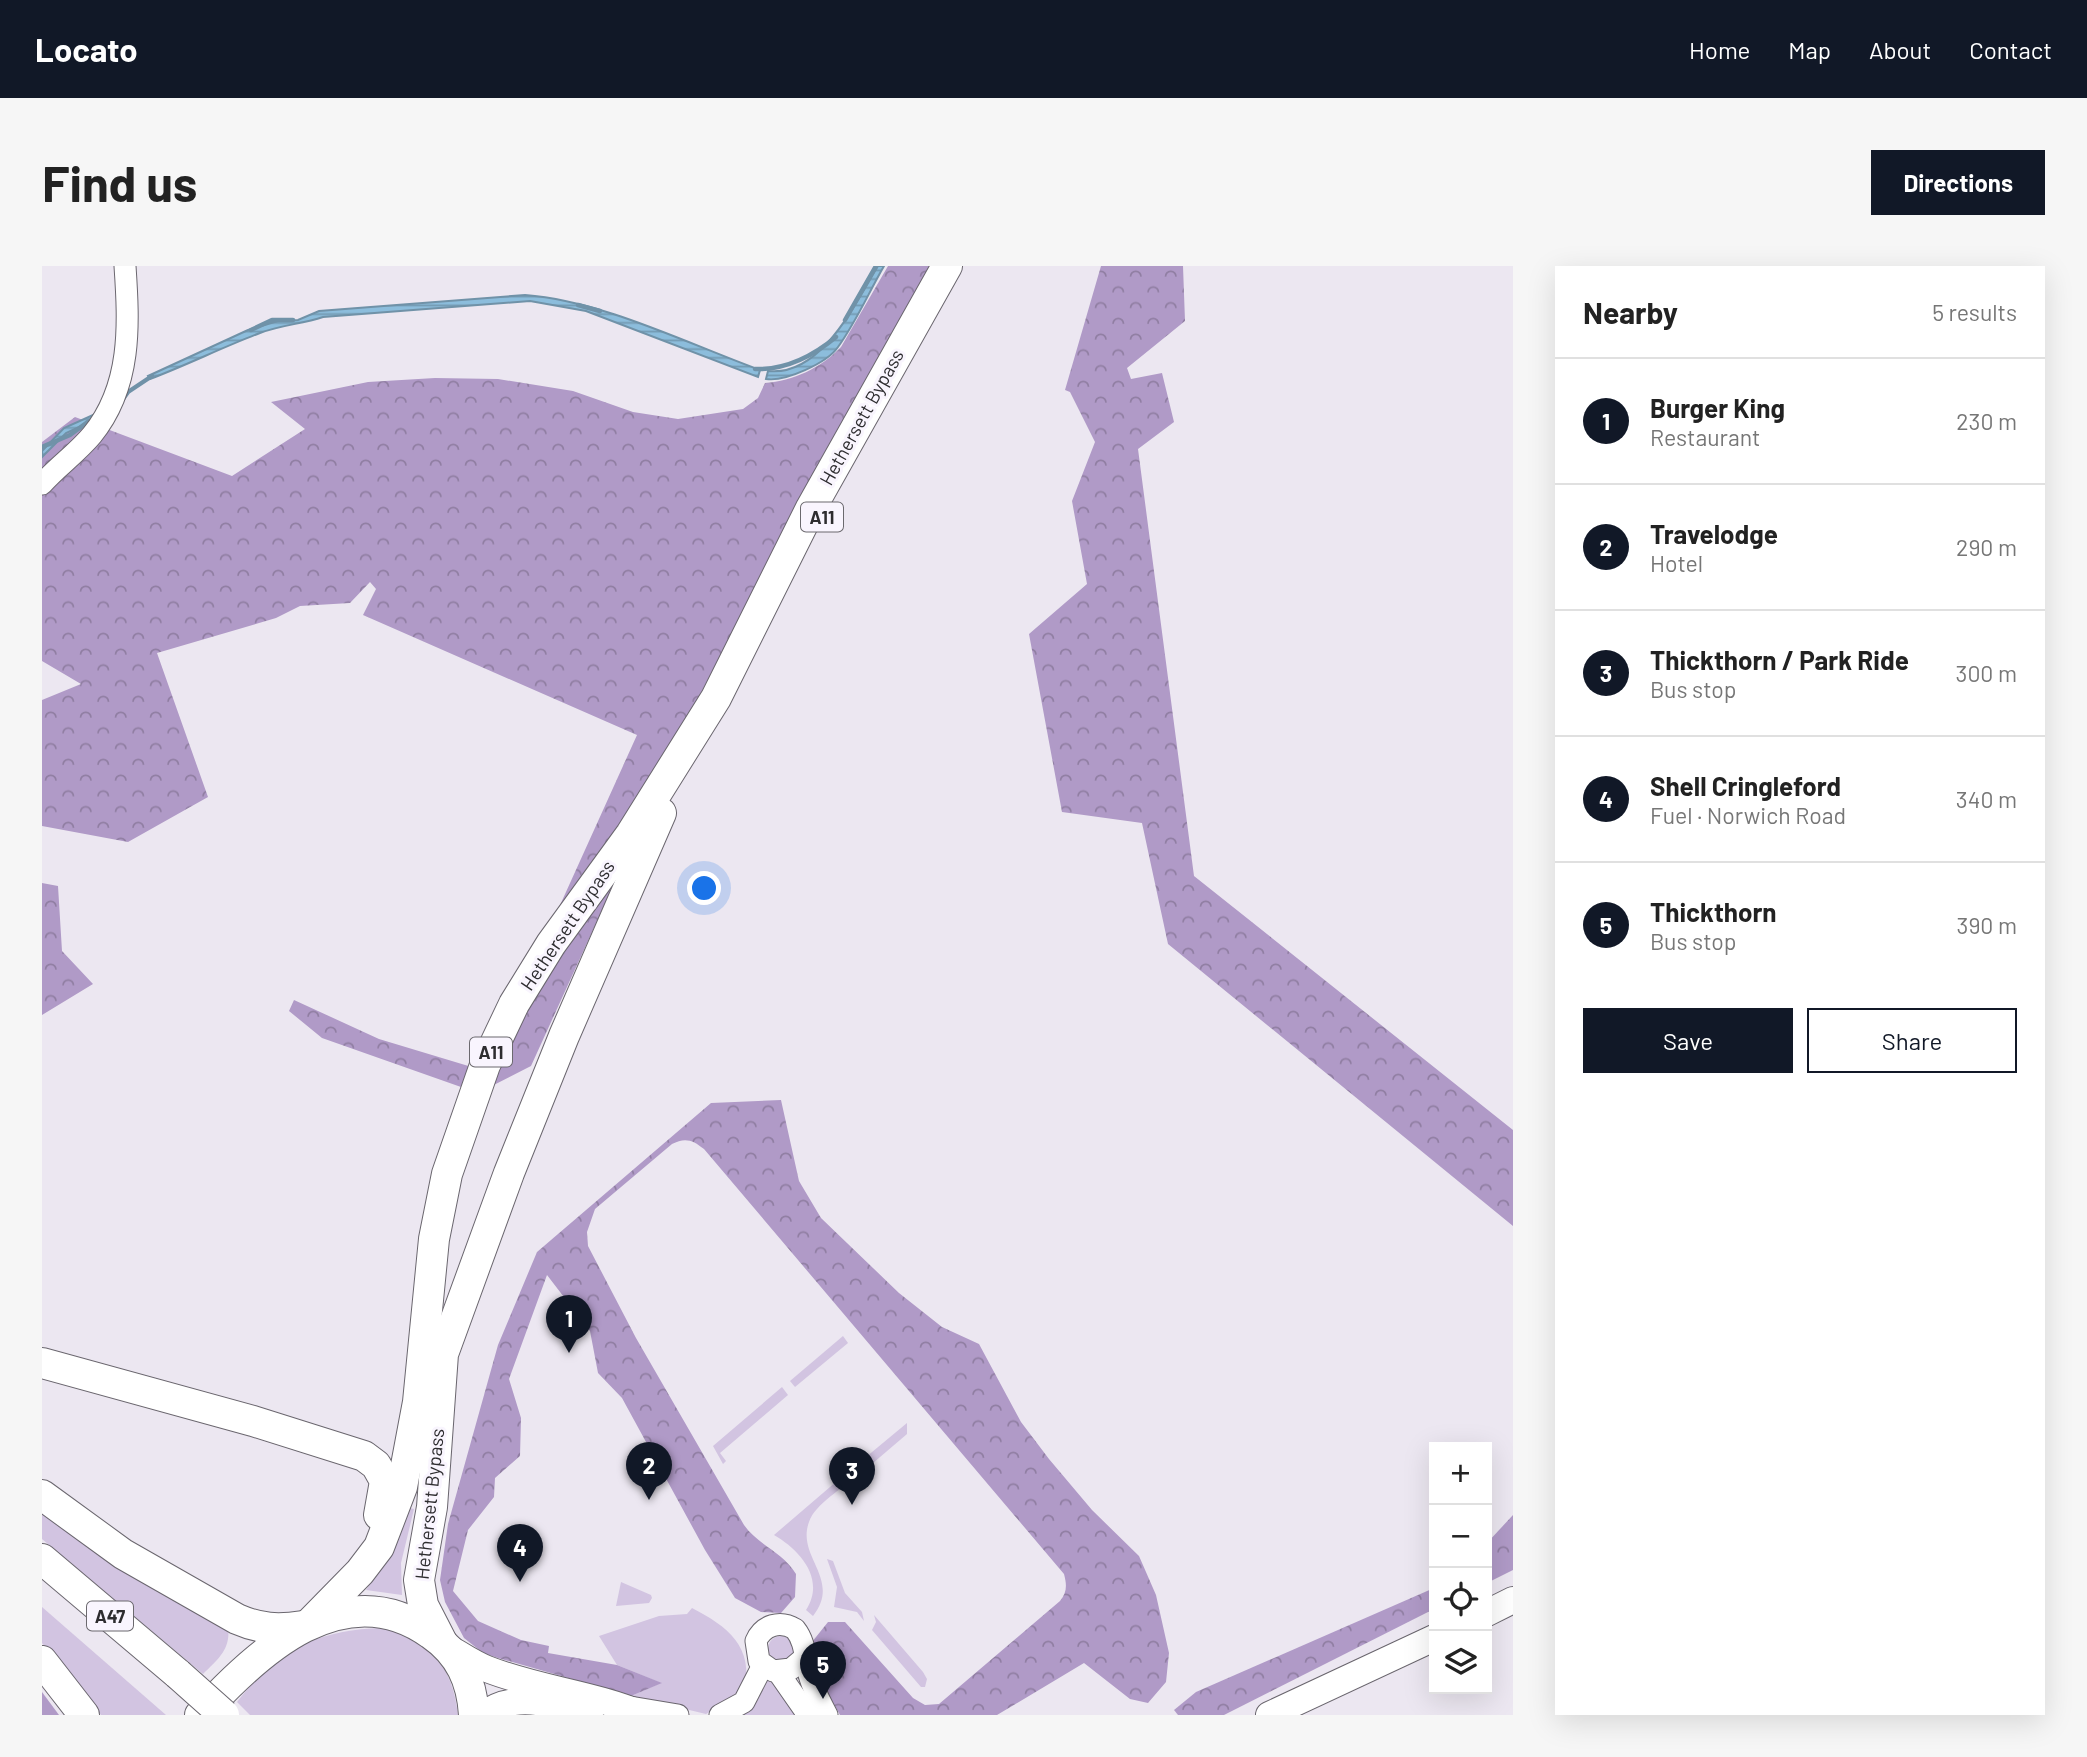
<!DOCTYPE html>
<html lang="en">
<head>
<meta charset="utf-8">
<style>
	:root { --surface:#fff; --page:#f6f6f6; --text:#222; --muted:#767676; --line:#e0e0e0; --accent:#111827 }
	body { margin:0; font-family:Barlow,sans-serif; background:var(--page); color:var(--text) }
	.controls { position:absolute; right:21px; bottom:21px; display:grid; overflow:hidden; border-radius:0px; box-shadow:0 7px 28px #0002 }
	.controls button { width:63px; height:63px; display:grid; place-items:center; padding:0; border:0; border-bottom:2px solid var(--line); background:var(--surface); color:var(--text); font:35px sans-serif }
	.you { position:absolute; left:663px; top:623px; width:24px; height:24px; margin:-18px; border:5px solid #fff; border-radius:50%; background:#1a73e8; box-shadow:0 0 0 10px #1a73e833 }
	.badge { display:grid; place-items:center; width:46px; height:46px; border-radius:50%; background:var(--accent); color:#fff; font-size:23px; font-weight:700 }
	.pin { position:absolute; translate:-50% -58px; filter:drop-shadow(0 2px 4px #0008) }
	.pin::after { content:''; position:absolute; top:37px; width:24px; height:21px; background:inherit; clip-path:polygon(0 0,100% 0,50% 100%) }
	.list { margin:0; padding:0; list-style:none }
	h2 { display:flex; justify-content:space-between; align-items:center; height:91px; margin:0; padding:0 28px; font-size:30px }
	h2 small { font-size:23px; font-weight:400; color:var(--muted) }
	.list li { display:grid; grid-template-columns:46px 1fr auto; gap:21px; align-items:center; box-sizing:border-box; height:126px; padding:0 28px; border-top:2px solid var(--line) }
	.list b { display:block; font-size:26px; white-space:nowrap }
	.list p { margin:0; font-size:23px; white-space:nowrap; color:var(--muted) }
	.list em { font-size:23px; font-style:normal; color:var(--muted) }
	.actions { display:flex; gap:14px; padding:21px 28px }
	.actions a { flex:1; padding:16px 0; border:2px solid var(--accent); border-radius:0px; text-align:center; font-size:24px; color:var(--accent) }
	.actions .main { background:var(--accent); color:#fff }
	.icon { flex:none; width:38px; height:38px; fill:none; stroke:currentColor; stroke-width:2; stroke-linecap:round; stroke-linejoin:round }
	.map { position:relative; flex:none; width:1471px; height:1449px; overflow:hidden; border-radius:0px }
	header { display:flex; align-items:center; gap:42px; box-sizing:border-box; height:98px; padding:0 35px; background:var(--accent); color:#fff }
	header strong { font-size:33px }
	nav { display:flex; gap:38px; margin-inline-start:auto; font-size:24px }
	.intro { display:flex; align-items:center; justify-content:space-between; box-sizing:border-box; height:168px; padding:0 42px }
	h1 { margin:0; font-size:49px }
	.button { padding:18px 32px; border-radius:0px; background:var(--accent); color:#fff; font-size:24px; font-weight:700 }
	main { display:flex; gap:42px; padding:0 42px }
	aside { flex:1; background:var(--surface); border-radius:0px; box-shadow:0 7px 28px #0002 }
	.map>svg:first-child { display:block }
</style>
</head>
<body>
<header>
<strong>Locato</strong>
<nav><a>Home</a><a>Map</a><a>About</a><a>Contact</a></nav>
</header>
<div class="intro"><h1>Find us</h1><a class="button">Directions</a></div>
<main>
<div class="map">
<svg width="1471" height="1449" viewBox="0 0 1471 1449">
	<defs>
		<pattern id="forest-crowns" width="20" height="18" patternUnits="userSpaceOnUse" patternTransform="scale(1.75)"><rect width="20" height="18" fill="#b09ac7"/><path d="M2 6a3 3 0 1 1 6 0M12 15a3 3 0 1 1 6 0" fill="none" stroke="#907ea2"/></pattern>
		<pattern id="water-rules" width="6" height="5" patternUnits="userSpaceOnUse" patternTransform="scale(1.75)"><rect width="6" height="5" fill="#8cbddc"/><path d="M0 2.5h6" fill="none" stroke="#739ab3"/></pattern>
	</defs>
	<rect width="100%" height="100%" fill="#ece7f1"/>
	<!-- green -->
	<g fill="#d2c4e1">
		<path d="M 801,1070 L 806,1077 L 753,1121 L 748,1115 Z"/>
		<path d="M 740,1121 L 746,1129 L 678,1187 L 684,1195 L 681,1198 L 671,1180 Z"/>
		<path d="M 865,1157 L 865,1168 L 824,1203 L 818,1196 Z"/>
		<path d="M 809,1203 L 815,1210 C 801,1222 773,1238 767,1256 C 754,1291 800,1313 771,1350 L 764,1344 C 784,1313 758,1284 732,1269 Z"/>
		<path d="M 0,1242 L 186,1361 C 189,1383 176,1393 161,1408 L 0,1273 Z"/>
		<path d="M 368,1242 L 372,1243 L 359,1297 L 360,1329 L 324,1324 L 352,1281 Z"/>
		<path d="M 785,1293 L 791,1295 L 803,1327 L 820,1346 L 822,1355 L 815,1346 L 792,1341 L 795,1321 Z"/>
		<path d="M 579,1316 L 609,1329 L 610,1332 L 607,1337 L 574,1340 Z"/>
		<path d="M 0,1341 L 124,1449 L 59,1449 L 0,1377 Z"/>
		<path d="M 650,1342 C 685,1360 713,1381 702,1425 L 664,1448 L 589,1430 L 619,1417 L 575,1399 L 557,1370 L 617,1350 L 645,1348 Z"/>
		<path d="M 832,1349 L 881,1406 L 885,1413 L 883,1421 L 879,1421 L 830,1364 L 834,1356 Z"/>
		<path d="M 339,1362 C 388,1373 410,1399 416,1449 L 208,1449 L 195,1436 C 234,1385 274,1364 339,1362 Z"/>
		<circle cx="739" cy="1383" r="13"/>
		<path d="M 727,1412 L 755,1449 L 701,1449 L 711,1442 Z"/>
	</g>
	<!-- forest -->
	<g fill="url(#forest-crowns)">
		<path d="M 846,0 L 889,0 L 766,219 L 658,429 L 489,800 L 436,827 L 280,772 L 247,745 L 252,734 L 337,773 L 443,805 L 595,469 L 321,349 L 334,323 L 328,316 L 308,337 L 258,340 L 234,352 L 115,387 L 166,531 L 86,576 L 0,560 L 0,434 L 39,418 L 0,395 L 0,176 L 33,151 L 190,210 L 263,163 L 229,136 L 326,116 L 393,112 L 456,113 L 531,125 L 591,146 L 636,153 L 701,143 L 716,132 L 723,117 C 751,115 779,102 799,81 Z"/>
		<path d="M 1059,0 L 1141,0 L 1143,55 L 1085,102 L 1089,113 L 1120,107 L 1132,156 L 1096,183 L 1152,610 L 1471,864 L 1471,960 L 1126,678 L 1100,557 L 1020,546 L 987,368 L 1045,318 L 1030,235 L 1053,176 L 1028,126 L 1023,124 Z"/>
		<path d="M 0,617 L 16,620 L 20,685 L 51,718 L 0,749 Z"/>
		<path d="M 739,834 L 757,915 L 779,952 L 857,1027 L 900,1061 L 937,1078 L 979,1156 L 1007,1193 L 1050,1244 L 1097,1290 L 1114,1329 L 1127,1387 L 1124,1416 L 1106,1437 L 1088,1433 L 1042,1397 L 955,1449 L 798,1449 L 774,1406 L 770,1376 L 786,1356 L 803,1356 L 871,1432 L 883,1439 L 897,1438 L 1018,1335 C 1025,1327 1025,1319 1022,1308 L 662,883 C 651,874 643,871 630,878 L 553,943 L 545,966 L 546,980 L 594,1072 L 702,1259 C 717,1280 741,1286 754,1308 L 753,1331 L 739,1347 L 719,1346 L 693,1332 L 663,1284 L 580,1132 L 556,1107 L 548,1065 L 505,1009 L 467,1113 L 479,1152 L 478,1190 L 453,1212 L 452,1231 L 426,1264 L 411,1325 L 436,1355 L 479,1374 L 507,1380 L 506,1387 L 575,1399 L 620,1417 L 589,1430 L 456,1392 L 441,1387 L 422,1372 L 403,1336 L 398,1314 L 406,1258 L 456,1079 L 495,986 L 669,837 Z"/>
		<path d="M 1471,1249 L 1471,1304 L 1445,1317 L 1445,1277 Z"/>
		<path d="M 1392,1322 L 1392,1343 L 1182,1449 L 1136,1449 L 1132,1444 L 1154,1426 Z"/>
		<path d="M 0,1426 L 17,1449 L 0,1449 Z"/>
	</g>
	<!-- water -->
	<g fill="url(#water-rules)" stroke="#7092a8" stroke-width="2">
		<path d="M 836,0 L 842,0 C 827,26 814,56 796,81 C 785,97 743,116 724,113 L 726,105 C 779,111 813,38 836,0 Z"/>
		<path d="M 483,29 C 561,35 644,77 718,104 L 716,111 L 544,45 L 488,35 L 281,51 C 260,58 239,59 218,67 C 181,81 145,99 108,113 L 106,110 L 206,64 L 236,55 L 256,54 L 277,45 Z"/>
		<path d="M 51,149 L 48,156 L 24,167 L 0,191 L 0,185 L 22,162 Z"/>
	</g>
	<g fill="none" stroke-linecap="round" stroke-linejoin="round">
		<!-- stream -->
		<g stroke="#7092a8" stroke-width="4.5">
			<path d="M 536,39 L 558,45"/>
			<path d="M 803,54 L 834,0"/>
			<path d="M 209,64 L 230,54 L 251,54"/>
			<path d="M 713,103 C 743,104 771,90 794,71"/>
			<path d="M 81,133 L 86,126 L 110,110"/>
			<path d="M 0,181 L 28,169 L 47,155"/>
		</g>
		<defs>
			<g id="minor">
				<path d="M 0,218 C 15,201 35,187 50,169 C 90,120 87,59 83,0"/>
				<path d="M 762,1392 L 749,1403 L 731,1405 L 717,1395 L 714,1375 C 721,1359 738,1354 753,1363 C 765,1378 762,1395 768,1412 C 772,1425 779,1437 785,1449"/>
				<path d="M 736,1406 L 766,1449"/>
				<path d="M 588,1441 L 636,1449"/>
				<path d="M 678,1449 L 702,1436 L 721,1399"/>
			</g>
			<g id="major">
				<path d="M 1445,1347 L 1471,1334"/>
				<path d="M 407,1382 C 419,1389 432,1398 445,1403 C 496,1423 549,1427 602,1449"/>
				<path d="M 441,1449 C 472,1424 514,1439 548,1449"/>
				<path d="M 1227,1449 L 1392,1372"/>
			</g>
			<g id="highway">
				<path d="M 0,1097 L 211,1155 L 322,1190 L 334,1199 L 343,1215 L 337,1249"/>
				<path d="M 0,1229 L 81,1288 L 195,1353 C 218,1363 236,1364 261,1360"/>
				<path d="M 0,1293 L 136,1408"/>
				<path d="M 268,1357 L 318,1306 L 337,1281 L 360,1221 L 376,1136 L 392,973 L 405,908 L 443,799 L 472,738 L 509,678 L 589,568 L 674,432 L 769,242 L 905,0"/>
				<path d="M 400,1376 L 381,1339 L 377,1314 L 390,1241 L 401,1088 L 467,907 L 522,770 L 619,547"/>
				<path d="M 0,1395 L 42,1449"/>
				<path d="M 158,1449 C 215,1386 302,1305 389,1368 C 418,1388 430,1415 432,1449"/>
			</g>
		</defs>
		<!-- minor casing -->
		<use href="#minor" stroke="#6a666e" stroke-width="23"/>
		<!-- major casing -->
		<use href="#major" stroke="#6a666e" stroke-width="28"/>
		<!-- highway casing -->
		<use href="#highway" stroke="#6a666e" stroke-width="32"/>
		<!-- minor -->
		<use href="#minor" stroke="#fff" stroke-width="21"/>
		<!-- major -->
		<use href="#major" stroke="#fff" stroke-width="26"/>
		<!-- highway -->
		<use href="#highway" stroke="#fff" stroke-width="30"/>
		<defs>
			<path id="highway-bridge" d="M 136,1408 L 182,1449"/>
		</defs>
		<!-- highway-bridge casing -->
		<use href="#highway-bridge" stroke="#6a666e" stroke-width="32" stroke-linecap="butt"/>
		<!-- highway-bridge -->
		<use href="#highway-bridge" stroke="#fff" stroke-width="30"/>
	</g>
	<g text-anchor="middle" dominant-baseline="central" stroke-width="6" stroke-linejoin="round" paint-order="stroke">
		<!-- shield labels -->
		<g fill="#f9f5fe" stroke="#6b696e" stroke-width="2">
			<rect x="759" y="236.5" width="42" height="29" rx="5"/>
			<rect x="428" y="771.5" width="42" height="29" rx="5"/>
			<rect x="45" y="1335.5" width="46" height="29" rx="5"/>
		</g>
		<g font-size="18" font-weight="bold" fill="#2e2d30">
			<text x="780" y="251">A11</text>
			<text x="449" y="786">A11</text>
			<text x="68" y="1350">A47</text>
		</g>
		<!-- street labels -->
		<g font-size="19" fill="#2e2d30" stroke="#f9f5fe">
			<text transform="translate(819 151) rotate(-61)">Hethersett Bypass</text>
			<text transform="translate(525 659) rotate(-56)">Hethersett Bypass</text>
			<text transform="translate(387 1238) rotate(-84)">Hethersett Bypass</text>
		</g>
	</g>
</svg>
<div class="controls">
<button>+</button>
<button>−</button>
<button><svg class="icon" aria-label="locate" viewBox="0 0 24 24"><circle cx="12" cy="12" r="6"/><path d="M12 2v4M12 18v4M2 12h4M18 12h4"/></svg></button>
<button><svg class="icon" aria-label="layers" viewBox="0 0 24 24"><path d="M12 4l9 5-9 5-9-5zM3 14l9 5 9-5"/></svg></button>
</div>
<div class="you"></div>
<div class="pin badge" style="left:527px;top:1087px">1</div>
<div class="pin badge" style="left:607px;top:1234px">2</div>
<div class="pin badge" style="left:810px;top:1239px">3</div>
<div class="pin badge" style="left:478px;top:1316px">4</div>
<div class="pin badge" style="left:781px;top:1433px">5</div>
</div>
<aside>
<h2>Nearby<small>5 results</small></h2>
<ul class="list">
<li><span class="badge">1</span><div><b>Burger King</b><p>Restaurant</p></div><em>230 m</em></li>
<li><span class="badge">2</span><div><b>Travelodge</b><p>Hotel</p></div><em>290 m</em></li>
<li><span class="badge">3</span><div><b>Thickthorn / Park Ride</b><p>Bus stop</p></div><em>300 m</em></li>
<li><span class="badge">4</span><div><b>Shell Cringleford</b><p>Fuel · Norwich Road</p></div><em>340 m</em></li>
<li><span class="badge">5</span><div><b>Thickthorn</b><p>Bus stop</p></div><em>390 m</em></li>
</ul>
<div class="actions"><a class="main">Save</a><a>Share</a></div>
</aside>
</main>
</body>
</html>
